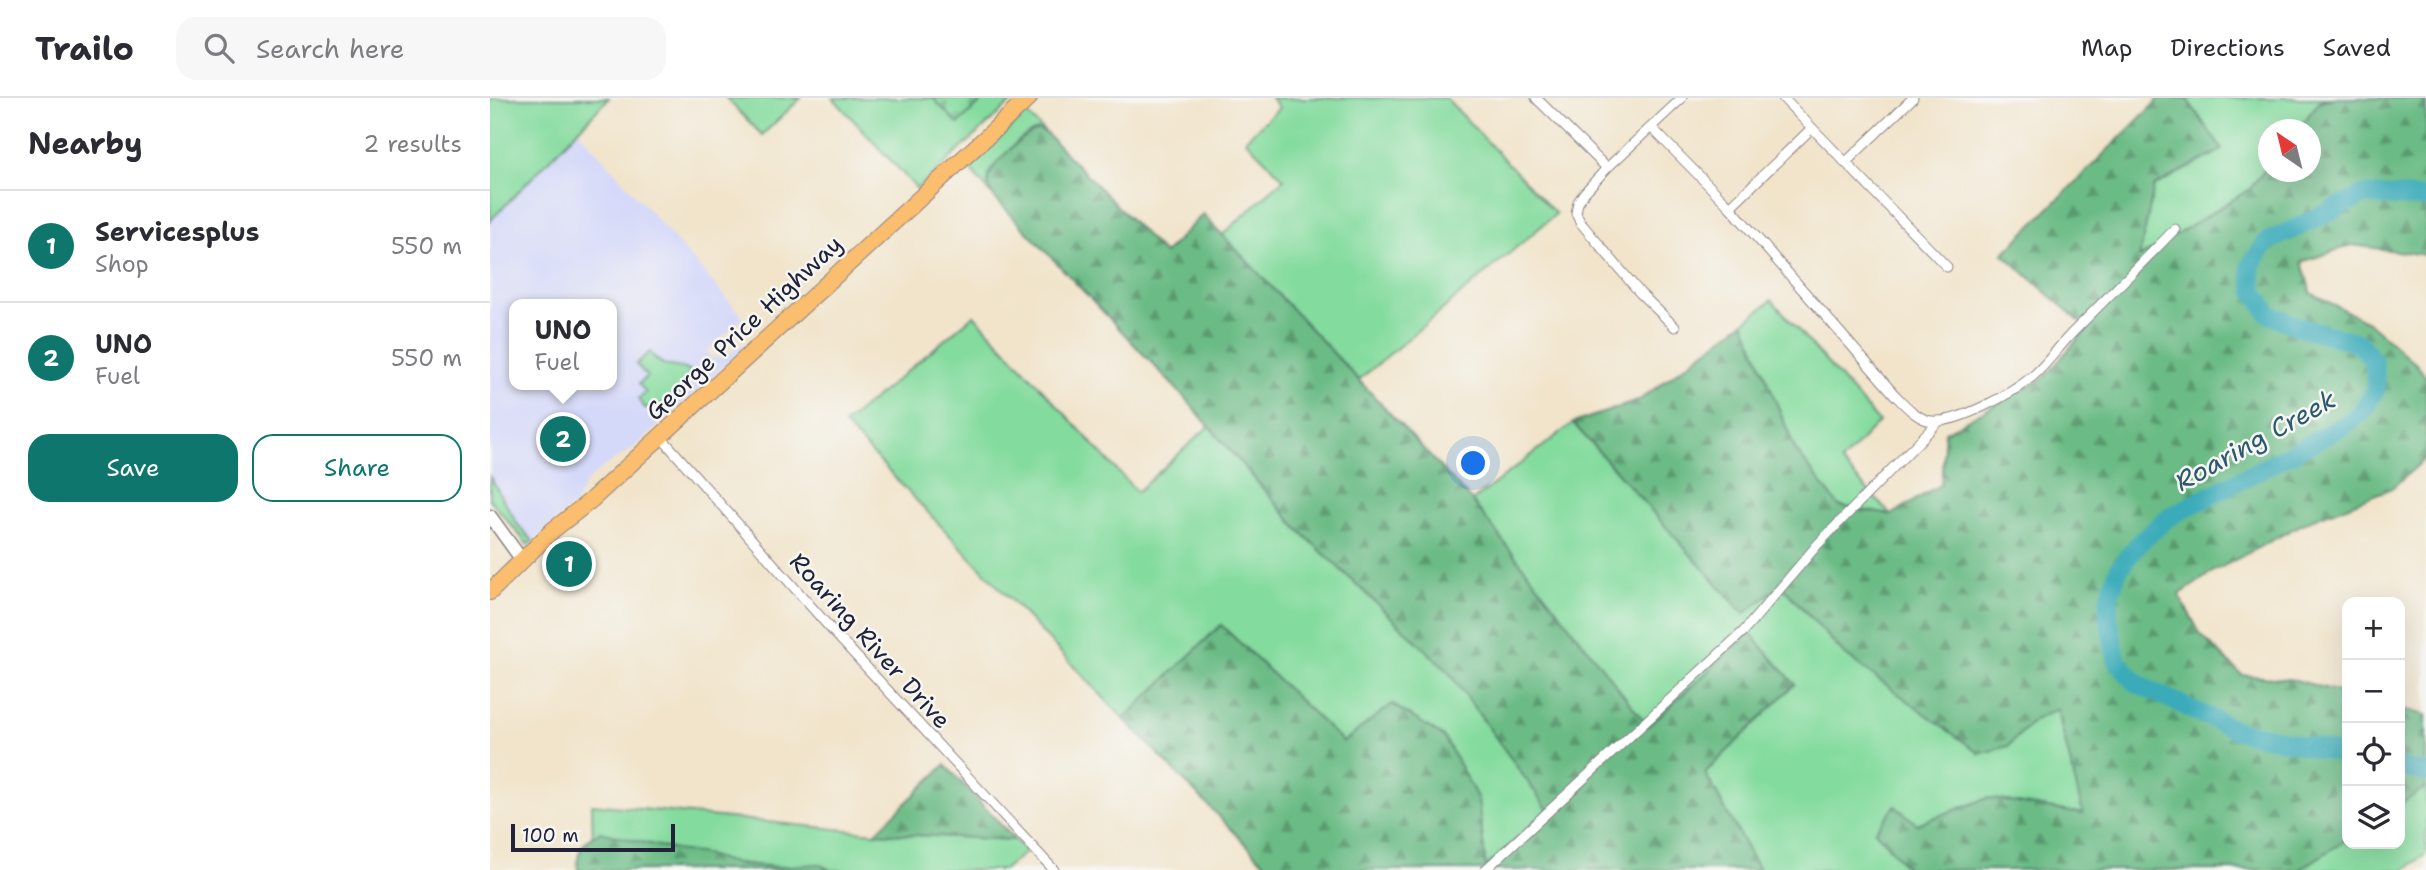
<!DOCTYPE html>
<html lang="en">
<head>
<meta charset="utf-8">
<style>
	:root { --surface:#fff; --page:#f7f7f7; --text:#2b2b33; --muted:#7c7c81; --line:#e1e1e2; --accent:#0f766e }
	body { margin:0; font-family:"Shantell Sans",sans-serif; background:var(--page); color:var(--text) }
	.controls { position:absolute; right:21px; bottom:21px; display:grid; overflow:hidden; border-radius:14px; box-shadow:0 7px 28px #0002 }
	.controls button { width:63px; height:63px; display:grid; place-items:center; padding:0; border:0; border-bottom:2px solid var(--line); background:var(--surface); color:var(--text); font:35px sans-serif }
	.compass { position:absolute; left:1768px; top:21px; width:63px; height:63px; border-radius:50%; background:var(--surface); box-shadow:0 7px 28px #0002; rotate:325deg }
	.scale { position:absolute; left:21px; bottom:18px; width:164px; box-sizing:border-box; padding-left:7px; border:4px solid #22223b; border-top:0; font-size:19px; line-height:24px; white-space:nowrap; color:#22223b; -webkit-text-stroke:5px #f6f6f2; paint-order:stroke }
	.you { position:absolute; left:984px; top:366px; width:24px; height:24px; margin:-18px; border:5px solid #fff; border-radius:50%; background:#1a73e8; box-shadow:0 0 0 10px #1a73e833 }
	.badge { display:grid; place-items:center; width:46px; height:46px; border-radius:50%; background:var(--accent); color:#fff; font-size:23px; font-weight:700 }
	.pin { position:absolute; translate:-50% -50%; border:4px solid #fff; box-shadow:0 2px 7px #0006 }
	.popup { position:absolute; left:19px; top:201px; width:108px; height:91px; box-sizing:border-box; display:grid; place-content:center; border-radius:14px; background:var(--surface); filter:drop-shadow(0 2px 5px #0005); font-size:23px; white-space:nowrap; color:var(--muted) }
	.popup b { font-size:26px; color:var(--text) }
	.popup::after { content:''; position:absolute; left:50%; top:100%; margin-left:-14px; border:14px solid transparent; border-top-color:var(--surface) }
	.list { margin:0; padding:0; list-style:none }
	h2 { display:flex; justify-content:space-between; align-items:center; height:91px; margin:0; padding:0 28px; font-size:30px }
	h2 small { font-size:23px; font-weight:400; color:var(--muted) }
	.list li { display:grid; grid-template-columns:46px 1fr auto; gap:21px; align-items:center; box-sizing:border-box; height:112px; padding:0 28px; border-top:2px solid var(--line) }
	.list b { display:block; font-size:26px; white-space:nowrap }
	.list p { margin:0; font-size:23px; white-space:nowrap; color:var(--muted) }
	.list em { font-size:23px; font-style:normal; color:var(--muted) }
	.actions { display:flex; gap:14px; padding:21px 28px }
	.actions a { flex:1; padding:16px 0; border:2px solid var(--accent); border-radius:21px; text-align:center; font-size:24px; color:var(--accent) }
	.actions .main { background:var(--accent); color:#fff }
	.icon { flex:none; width:38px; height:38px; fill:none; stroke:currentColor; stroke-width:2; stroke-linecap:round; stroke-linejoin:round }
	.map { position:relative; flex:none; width:1936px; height:772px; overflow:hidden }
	header { display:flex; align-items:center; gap:42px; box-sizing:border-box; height:98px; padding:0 35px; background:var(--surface); border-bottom:2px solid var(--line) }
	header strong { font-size:33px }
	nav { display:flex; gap:38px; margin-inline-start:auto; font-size:24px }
	.search { width:490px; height:63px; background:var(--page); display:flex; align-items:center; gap:18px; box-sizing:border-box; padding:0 24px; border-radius:21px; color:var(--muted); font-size:26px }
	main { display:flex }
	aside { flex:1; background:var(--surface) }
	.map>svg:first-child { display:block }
</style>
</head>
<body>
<header>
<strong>Trailo</strong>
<div class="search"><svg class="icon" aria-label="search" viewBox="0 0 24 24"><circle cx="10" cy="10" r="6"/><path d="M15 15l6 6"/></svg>Search here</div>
<nav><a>Map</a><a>Directions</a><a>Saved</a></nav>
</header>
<main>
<aside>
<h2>Nearby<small>2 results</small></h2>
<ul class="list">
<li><span class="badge">1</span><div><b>Servicesplus</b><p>Shop</p></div><em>550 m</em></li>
<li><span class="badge">2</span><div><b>UNO</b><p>Fuel</p></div><em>550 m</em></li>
</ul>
<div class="actions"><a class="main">Save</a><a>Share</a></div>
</aside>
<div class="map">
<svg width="1936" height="772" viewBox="0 0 1936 772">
	<defs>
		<pattern id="forest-firs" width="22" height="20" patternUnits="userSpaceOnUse" patternTransform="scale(1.75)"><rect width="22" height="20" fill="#6bbb85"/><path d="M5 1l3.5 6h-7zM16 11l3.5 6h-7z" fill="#58986e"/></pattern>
		<pattern id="cemetery-stones" width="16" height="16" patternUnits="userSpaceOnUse" patternTransform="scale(1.75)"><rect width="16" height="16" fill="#84db9e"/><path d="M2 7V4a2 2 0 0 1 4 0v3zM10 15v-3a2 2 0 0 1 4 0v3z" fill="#72bc89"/></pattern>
	</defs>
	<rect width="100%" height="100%" fill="#f6f6f2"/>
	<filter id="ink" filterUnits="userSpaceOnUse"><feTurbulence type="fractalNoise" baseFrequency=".0143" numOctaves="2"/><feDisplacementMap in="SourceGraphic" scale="14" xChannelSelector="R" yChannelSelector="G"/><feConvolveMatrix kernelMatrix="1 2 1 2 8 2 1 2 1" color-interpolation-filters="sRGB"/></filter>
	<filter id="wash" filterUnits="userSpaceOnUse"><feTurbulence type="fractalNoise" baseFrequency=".00686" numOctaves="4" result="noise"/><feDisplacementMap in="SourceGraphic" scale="28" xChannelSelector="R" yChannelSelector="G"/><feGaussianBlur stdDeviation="1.57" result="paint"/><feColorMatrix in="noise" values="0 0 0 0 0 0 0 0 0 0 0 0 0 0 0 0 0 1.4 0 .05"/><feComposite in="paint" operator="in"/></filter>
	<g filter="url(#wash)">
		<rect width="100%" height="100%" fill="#f1e4cb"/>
		<!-- built -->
		<path fill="#d4d8f9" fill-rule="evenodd" d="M 88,32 L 254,220 L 217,252 L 220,260 L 234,259 L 251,246 L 254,250 L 142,351 L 116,367 L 96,384 L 85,405 L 43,443 L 28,427 L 0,379 L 0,123 ZM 24,206 L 122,206 L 122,287 L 24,287 ZM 168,264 L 177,269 L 194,270 L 188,297 L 165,309 L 156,295 L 158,278 L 147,266 Z"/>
		<!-- grass -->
		<g fill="#84db9e" stroke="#537e6c" stroke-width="2">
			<path d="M 0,0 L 119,0 L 0,123 Z"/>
			<path d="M 236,0 L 311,0 L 272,37 Z"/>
			<path d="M 343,0 L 443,0 L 468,26 L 495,0 L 526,0 L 427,91 Z"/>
			<path d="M 781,0 L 956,0 L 1066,116 L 869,282 L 732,137 L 794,81 L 755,42 L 789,10 Z"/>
			<path d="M 1696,0 L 1844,0 L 1830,3 L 1808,31 L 1778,32 L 1778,68 L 1760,91 L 1649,160 L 1664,88 L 1732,52 Z"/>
			<path d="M 536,15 L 556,35 C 551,33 550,32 545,33 C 533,35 505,65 499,76 C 496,84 500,91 503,98 L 478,69 Z"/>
			<path d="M 1282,202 L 1389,324 L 1351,364 L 1401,417 L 1349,408 L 1305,351 L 1254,224 Z"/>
			<path d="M 484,217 L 647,394 L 719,328 L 808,431 L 957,572 L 1059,712 L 996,770 L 853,644 L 731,527 L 634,621 L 354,326 Z"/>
			<path d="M 160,254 C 177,275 180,264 200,273 C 201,294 174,309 155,310 L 148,301 L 156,295 L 149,286 L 157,278 L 146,266 Z"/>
			<path d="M 1083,325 L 1254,516 L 1291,487 L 1353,555 L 1415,600 L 1518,648 L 1544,622 L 1567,611 L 1594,716 L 1498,700 L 1427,726 L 1385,733 L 1419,772 L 1269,772 L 1215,675 L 1304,586 L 1260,535 L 1158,629 L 982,403 Z"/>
			<path d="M 0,379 L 28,427 L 43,443 L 38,447 L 0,402 Z"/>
			<path d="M 1936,689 L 1936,756 L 1914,772 L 1809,772 L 1857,741 L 1857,746 L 1910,746 L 1910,706 Z"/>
			<path d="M 102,706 L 385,735 L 525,742 L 536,754 L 513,772 L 320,772 L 103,751 Z"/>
		</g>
		<!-- forest -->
		<g fill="url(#forest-firs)" stroke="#466e60" stroke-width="2">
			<path d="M 1670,0 L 1696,0 L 1732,52 L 1664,88 L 1649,160 L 1760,91 L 1778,68 L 1778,74 L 1820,74 L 1820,32 L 1808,31 L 1830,3 L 1844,0 L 1936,0 L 1936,157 L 1862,147 L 1812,164 L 1821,195 L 1878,224 L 1927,267 L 1936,279 L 1936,360 L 1902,390 L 1818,423 L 1724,473 L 1689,497 L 1711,537 L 1752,577 L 1806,582 L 1857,596 L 1857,741 L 1809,772 L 1419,772 L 1385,733 L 1405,708 L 1427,726 L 1498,700 L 1593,716 L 1567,611 L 1544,622 L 1518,648 L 1490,656 L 1353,555 L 1291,487 L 1254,516 L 1083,325 L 1148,303 L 1254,224 L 1305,351 L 1349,408 L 1401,417 L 1451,386 L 1455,334 L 1554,280 L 1597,230 L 1513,156 Z"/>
			<path d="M 549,32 L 556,35 L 674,156 L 713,116 L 982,403 L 1158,628 L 1260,535 L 1305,586 L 1215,675 L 1269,772 L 781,772 L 634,621 L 731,527 L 853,644 L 902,606 L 954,639 L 988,701 L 996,769 L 1058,712 L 957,572 L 808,431 L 695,300 L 503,98 C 501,93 498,88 498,82 C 500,67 534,35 549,32 Z"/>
			<path d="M 1910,610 L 1936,617 L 1936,689 L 1910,706 Z"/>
			<path d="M 455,667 L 525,742 L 385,735 Z"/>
			<path d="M 110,734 L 186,752 L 215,756 L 243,765 L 284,769 L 329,766 L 341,772 L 88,772 C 86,752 93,743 110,734 Z"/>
		</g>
		<!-- cemetery -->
		<path fill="url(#cemetery-stones)" stroke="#537e6c" stroke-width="2" d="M 443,0 L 495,0 L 468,26 Z"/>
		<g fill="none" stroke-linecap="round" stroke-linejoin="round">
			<!-- river -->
			<g stroke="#3babb9" stroke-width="19">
				<path d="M 1857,657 L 1746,632 L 1647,586 L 1627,563 L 1618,518 L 1619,499 L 1629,470 L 1649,445 L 1679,419 L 1852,329 L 1873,313 L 1886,291 L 1884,264 L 1869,245 L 1807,228 L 1779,216 L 1764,193 L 1760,168 L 1777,144 L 1874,97 L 1936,100"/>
				<path d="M 1910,669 L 1936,675"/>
			</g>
		</g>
	</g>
	<g filter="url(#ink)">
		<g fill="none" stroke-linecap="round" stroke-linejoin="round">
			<defs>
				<g id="minor">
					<path d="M 1046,0 L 1117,70"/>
					<path d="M 1293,0 L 1457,169"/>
					<path d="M 1162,30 L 1240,109 L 1404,296 C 1413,305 1424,318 1437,322 C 1462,330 1524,294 1543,278 C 1558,265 1569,248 1583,234 C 1617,200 1651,166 1685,131"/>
					<path d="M 1355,65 L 1423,0"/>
					<path d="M 1240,109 L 1322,30"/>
					<path d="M 1185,229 L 1150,195 L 1090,124 L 1086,115 L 1088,104 L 1094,95 L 1117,70 L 1192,0"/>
					<path d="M 170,338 L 341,531 L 564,772"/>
					<path d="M 995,772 L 1254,533 L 1328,446 L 1449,323"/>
				</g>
				<path id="tertiary" d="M 0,418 L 32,462"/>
				<path id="trunk" d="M 0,494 L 63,432 L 100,403 L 539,0"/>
			</defs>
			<!-- minor casing -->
			<use href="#minor" stroke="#8a8383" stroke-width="11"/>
			<!-- tertiary casing -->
			<use href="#tertiary" stroke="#8a8383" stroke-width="15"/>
			<!-- trunk casing -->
			<use href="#trunk" stroke="#8a8383" stroke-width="18"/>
			<!-- minor -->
			<use href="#minor" stroke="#fff" stroke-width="9"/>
			<!-- tertiary -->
			<use href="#tertiary" stroke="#fff" stroke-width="12"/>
			<!-- trunk -->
			<use href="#trunk" stroke="#fbbd6e" stroke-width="16"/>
		</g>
	</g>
	<g text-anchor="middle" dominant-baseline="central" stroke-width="5" stroke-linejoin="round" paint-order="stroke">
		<!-- street labels -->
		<g font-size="24" fill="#22223b" stroke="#f6f6f2">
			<text transform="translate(254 230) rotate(-43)">George Price Highway</text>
			<text transform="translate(380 543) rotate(48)">Roaring River Drive</text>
		</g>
		<!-- water labels -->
		<g font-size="26" font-style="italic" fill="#2c596d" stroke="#f6f6f2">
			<text transform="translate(1765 342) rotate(-29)">Roaring Creek</text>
		</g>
	</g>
</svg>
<div class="controls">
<button>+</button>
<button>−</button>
<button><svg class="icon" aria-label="locate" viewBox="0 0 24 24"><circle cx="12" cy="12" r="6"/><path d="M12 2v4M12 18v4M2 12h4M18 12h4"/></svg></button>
<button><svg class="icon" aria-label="layers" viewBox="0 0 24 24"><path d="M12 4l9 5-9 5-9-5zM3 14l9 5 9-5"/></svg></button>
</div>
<svg class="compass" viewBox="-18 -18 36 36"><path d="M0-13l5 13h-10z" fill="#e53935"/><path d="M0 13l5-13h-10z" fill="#7c7c81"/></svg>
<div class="scale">100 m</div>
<div class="you"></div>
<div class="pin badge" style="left:79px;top:466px">1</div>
<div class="pin badge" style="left:73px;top:341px">2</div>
<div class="popup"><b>UNO</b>Fuel</div>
</div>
</main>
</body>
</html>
